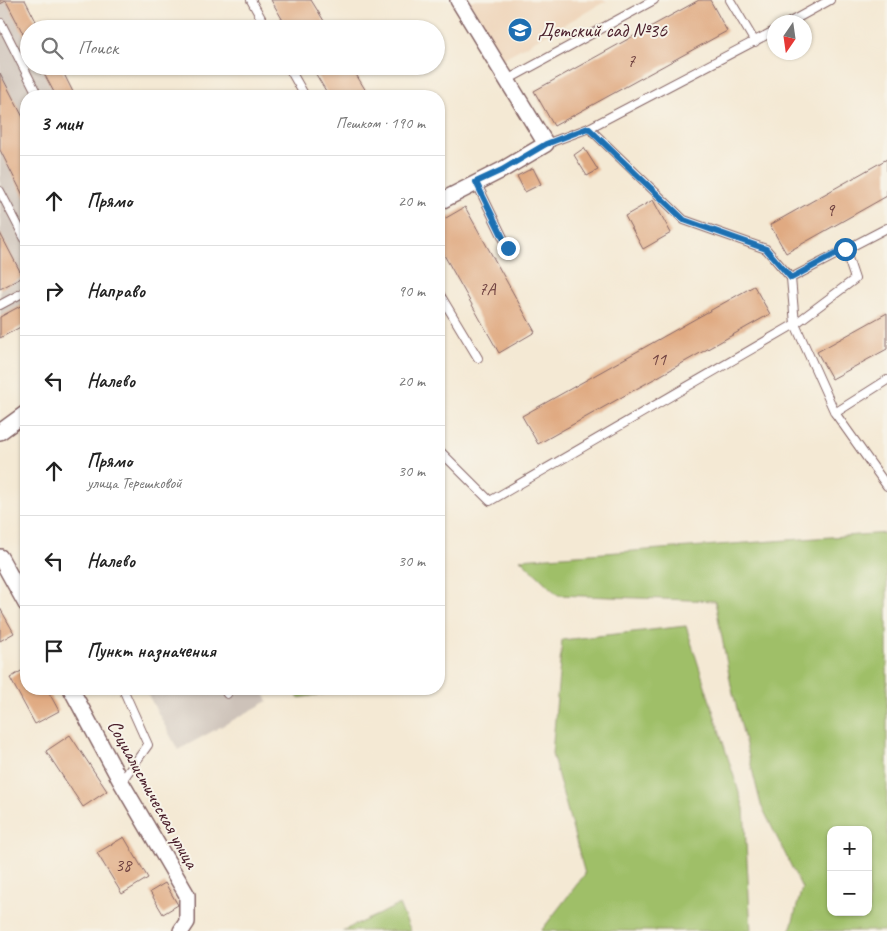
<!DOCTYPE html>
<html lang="ru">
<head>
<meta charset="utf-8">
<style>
	:root { --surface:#fff; --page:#f6f6f6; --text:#222; --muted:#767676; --line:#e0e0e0 }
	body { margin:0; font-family:Caveat,sans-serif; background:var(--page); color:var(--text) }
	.controls { position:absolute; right:15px; bottom:15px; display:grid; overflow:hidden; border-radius:10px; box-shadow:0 1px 4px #0004 }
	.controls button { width:45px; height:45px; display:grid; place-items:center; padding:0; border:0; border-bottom:1px solid var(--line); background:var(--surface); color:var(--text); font:25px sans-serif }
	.compass { position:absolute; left:767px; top:15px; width:45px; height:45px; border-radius:50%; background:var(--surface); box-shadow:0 1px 4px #0004; rotate:193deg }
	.stop { position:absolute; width:15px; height:15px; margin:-11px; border:4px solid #1f6fb2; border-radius:50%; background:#fff }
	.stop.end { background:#1f6fb2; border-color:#fff; box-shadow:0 1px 5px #0008 }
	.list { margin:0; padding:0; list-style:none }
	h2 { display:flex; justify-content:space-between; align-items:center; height:65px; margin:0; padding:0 20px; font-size:21px }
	h2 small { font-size:16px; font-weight:400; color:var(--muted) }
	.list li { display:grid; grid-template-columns:32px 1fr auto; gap:15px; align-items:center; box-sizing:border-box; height:90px; padding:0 20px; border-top:1px solid var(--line) }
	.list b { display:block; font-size:19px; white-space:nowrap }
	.list p { margin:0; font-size:16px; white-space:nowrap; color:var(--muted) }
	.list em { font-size:16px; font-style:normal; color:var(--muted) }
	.icon { flex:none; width:28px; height:28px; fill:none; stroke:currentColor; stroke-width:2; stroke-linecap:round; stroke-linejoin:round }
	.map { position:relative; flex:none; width:887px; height:931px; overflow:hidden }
	.search { position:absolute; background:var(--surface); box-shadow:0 1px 4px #0004; left:20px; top:20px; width:425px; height:55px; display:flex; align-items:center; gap:12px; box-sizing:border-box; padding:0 18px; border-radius:28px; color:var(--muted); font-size:19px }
	.panel { position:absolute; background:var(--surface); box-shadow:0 1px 4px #0004; left:20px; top:90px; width:425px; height:605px; border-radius:20px }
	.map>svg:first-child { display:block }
</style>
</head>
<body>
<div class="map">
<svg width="887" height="931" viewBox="0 0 887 931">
	<rect width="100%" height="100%" fill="#f7f3e8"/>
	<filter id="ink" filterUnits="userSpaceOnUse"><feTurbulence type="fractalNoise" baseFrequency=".02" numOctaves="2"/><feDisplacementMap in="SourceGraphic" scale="10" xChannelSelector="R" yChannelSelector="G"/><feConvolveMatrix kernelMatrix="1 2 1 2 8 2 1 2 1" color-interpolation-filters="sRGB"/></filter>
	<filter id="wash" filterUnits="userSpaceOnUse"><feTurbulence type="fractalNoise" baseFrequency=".0096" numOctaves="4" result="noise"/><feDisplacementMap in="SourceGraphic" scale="20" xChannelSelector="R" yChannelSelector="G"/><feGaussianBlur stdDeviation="1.12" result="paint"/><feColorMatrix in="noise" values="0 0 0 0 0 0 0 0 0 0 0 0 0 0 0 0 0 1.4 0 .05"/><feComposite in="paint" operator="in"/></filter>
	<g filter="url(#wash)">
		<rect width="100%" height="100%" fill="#f4e9d4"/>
		<!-- built -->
		<path fill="#efd6bb" d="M 469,0 L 608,0 L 502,59 Z"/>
		<!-- industrial -->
		<g fill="#cdc2b9">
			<path d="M 0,0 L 25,0 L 40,29 L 29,29 L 29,66 L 60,66 L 75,96 L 26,96 L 26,324 L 0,338 Z"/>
			<path d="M 145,689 L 262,689 L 268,701 L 178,750 Z"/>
		</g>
		<!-- green -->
		<g fill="#9fbf68" stroke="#746f4a" fill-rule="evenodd">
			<path d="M 887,533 L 887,931 L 790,931 L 802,888 L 761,805 L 731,685 L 715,601 L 558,595 L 520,559 ZM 831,830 L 868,830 L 868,912 L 831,912 Z"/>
			<path d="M 686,626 L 744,808 L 751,931 L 541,931 L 585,874 L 552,754 L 562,640 Z"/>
			<path d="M 296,689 L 354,689 L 298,698 Z"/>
			<path d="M 399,905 L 411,931 L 342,931 Z"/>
		</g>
		<g id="blocks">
			<!-- building -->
			<g fill="#e0aa82">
				<path d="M 0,0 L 25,0 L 40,29 L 29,29 L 29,45 L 6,1 L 0,4 Z"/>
				<path d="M 271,0 L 311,0 L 329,29 L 288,29 Z"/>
				<path d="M 699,0 L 710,0 L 727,31 L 554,126 L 534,91 Z"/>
				<path d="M 40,66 L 60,66 L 75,96 L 56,96 Z"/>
				<path d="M 311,66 L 351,66 L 369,96 L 329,96 Z"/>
				<path d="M 0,73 L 26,123 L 26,201 L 0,150 Z"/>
				<path d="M 584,148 L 598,170 L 587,176 L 574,155 Z"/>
				<path d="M 887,159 L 887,196 L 786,253 L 770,225 Z"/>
				<path d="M 533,168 L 541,184 L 525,192 L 517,176 Z"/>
				<path d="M 653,200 L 671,233 L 643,249 L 625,216 Z"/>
				<path d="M 465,207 L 535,332 L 499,353 L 439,246 L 439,222 Z"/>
				<path d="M 0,233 L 23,277 L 0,289 Z"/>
				<path d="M 754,286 L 770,314 L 538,444 L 522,416 Z"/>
				<path d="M 26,303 L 26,324 L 0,338 L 0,317 Z"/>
				<path d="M 887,313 L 887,349 L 832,379 L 817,352 Z"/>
				<path d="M 0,608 L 14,633 L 0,641 Z"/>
				<path d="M 26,668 L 26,689 L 47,689 L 59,711 L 35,724 L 10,678 Z"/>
				<path d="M 70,735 L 107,791 L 83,807 L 46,751 Z"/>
				<path d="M 124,837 L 148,878 L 122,894 L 97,853 Z"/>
				<path d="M 165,883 L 178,905 L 163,914 L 150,892 Z"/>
			</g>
		</g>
	</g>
	<g filter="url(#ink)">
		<use href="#blocks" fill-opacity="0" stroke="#866666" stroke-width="1"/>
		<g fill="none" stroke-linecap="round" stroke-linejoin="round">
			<defs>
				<g id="lane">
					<path d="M 251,0 L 267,29"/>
					<path d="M 730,0 L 755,42"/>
					<path d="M 790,22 L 830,0"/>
					<path d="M 1,23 L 38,96"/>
					<path d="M 288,66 L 305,96"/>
					<path d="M 507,80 L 654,0"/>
					<path d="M 589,128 L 684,220 L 766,249 L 791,278"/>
					<path d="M 546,144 L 589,128 L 774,31"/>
					<path d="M 476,182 L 508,248"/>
					<path d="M 0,191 L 26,241"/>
					<path d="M 845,249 L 855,279 L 795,324 L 835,413 L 887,486"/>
					<path d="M 439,293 L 478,358"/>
					<path d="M 0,305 L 26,291"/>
					<path d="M 835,413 L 887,380"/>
					<path d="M 439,450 L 490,501 L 795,324 L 791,278 L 887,228"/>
					<path d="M 224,689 L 227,694"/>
					<path d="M 121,782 L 148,745 L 123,689"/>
				</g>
				<g id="street">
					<path d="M 439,202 L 502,170 L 546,144 L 458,0"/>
					<path d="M 0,432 L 26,413"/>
					<path d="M 0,557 L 26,604"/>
					<path d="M 71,689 L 121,782 L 187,895 L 187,922 L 181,931"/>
				</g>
			</defs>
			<!-- lane casing -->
			<use href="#lane" stroke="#866666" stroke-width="10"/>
			<!-- street casing -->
			<use href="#street" stroke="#866666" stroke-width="18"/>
			<!-- lane -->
			<use href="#lane" stroke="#fff" stroke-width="8"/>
			<!-- street -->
			<use href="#street" stroke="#fff" stroke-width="15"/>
		</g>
	</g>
	<g fill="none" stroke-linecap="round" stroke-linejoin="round" filter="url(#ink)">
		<!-- route -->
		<path stroke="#1f6fb2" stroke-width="6" d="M 508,248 L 476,182 L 502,170 L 546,144 L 588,128 L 684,220 L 766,249 L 791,278 L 845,249"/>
	</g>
	<!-- icons -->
	<defs>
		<symbol id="school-disc" viewBox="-11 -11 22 22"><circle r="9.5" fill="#1f6fb2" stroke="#f7f3e8"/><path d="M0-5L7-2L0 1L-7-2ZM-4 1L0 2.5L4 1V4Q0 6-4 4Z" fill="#fff"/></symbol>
	</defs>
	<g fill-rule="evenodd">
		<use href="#school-disc" x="506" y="16" width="28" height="28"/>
	</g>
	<g text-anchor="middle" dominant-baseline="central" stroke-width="4" stroke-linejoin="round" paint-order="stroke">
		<!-- number labels -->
		<g font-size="18" fill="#704241">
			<text x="631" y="61">7</text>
			<text x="830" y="210">9</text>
			<text x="487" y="289">7А</text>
			<text x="658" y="359">11</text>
			<text x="123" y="865">38</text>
		</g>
		<!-- poi labels -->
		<g font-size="20" fill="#4a1f2b" stroke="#f7f3e8" text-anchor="start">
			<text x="538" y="30">Детский сад №36</text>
		</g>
		<!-- street labels -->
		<g font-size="20" fill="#4a1f2b" stroke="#f7f3e8">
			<text transform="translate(153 794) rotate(61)">Социалистическая улица</text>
		</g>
	</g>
</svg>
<div class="controls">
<button>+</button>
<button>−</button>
</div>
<svg class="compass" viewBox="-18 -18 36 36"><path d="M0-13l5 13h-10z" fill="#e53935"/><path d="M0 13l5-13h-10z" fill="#767676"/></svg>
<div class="stop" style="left:845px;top:249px"></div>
<div class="stop end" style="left:508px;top:248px"></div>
<div class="search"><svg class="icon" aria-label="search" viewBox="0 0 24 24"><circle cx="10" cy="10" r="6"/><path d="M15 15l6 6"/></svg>Поиск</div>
<section class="panel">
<h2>3 мин<small>Пешком · 190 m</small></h2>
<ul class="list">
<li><svg class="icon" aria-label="ahead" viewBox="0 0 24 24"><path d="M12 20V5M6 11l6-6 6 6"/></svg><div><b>Прямо</b></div><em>20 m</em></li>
<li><svg class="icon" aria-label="right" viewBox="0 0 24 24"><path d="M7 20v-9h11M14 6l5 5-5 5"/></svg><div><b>Направо</b></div><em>90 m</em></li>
<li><svg class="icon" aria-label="left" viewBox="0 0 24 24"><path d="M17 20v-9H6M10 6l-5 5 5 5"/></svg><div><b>Налево</b></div><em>20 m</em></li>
<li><svg class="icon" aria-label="ahead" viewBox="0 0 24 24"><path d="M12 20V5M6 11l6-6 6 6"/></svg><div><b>Прямо</b><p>улица Терешковой</p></div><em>30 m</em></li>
<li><svg class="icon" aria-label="left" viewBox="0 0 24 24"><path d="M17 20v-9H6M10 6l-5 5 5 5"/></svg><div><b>Налево</b></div><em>30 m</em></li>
<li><svg class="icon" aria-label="arrive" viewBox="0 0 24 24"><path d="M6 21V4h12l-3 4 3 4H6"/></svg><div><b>Пункт назначения</b></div></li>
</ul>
</section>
</div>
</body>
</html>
